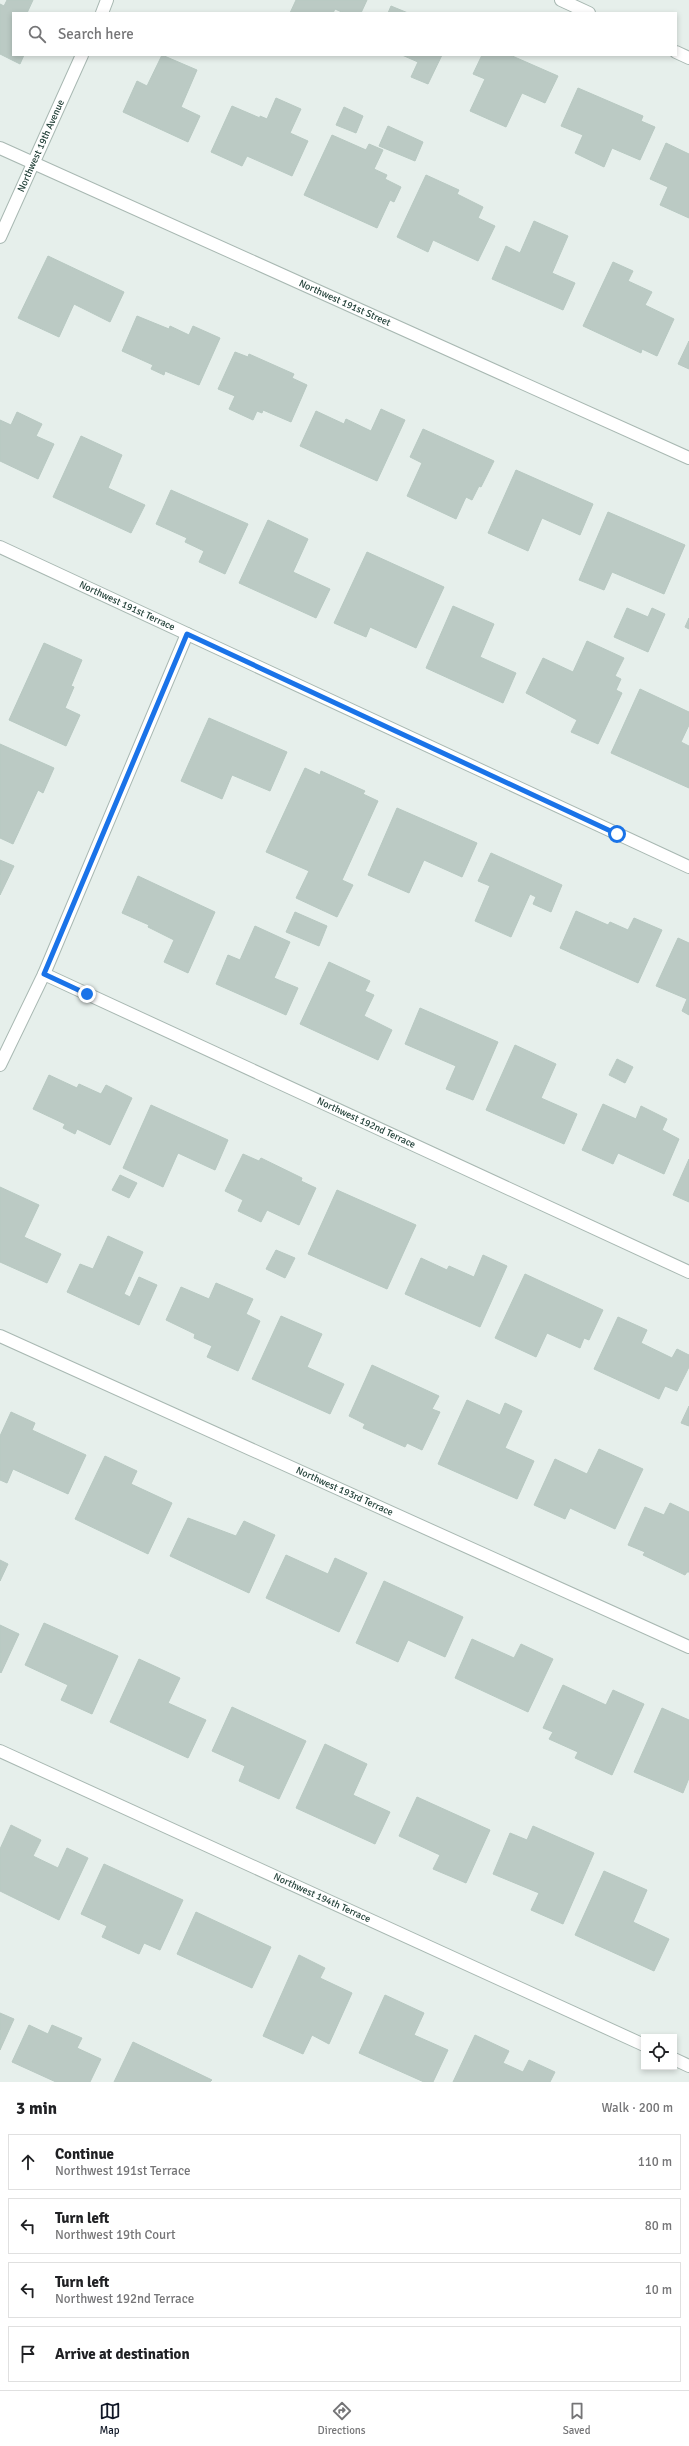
<!DOCTYPE html>
<html lang="en">
<head>
<meta charset="utf-8">
<style>
	:root { --surface:#fff; --page:#f2f2f2; --text:#202124; --muted:#757577; --line:#e0e0e0; --accent:#111827 }
	body { margin:0; font-family:Signika,sans-serif; background:var(--page); color:var(--text) }
	.controls { position:absolute; right:12px; bottom:12px; display:grid; overflow:hidden; border-radius:0px; box-shadow:0 2px 6px #0003 }
	.controls button { width:36px; height:36px; display:grid; place-items:center; padding:0; border:0; border-bottom:1px solid var(--line); background:var(--surface); color:var(--text); font:20px sans-serif }
	.stop { position:absolute; width:12px; height:12px; margin:-9px; border:3px solid #1a73e8; border-radius:50%; background:#fff }
	.stop.end { background:#1a73e8; border-color:#fff; box-shadow:0 1px 4px #0008 }
	.list { margin:0; padding:0; list-style:none }
	h2 { display:flex; justify-content:space-between; align-items:center; height:52px; margin:0; padding:0 16px; font-size:17px }
	h2 small { font-size:13px; font-weight:400; color:var(--muted) }
	.list li { display:grid; grid-template-columns:26px 1fr auto; gap:12px; align-items:center; box-sizing:border-box; height:56px; margin:0 8px 8px; padding:0 8px; border:1px solid var(--line); border-radius:0px }
	.list b { display:block; font-size:15px; white-space:nowrap }
	.list p { margin:0; font-size:13px; white-space:nowrap; color:var(--muted) }
	.list em { font-size:13px; font-style:normal; color:var(--muted) }
	.icon { flex:none; width:22px; height:22px; fill:none; stroke:currentColor; stroke-width:2; stroke-linecap:round; stroke-linejoin:round }
	.map { position:relative; flex:none; width:689px; height:2082px; overflow:hidden }
	.search { position:absolute; background:var(--surface); box-shadow:0 2px 6px #0003; left:12px; right:12px; top:12px; height:44px; display:flex; align-items:center; gap:10px; box-sizing:border-box; padding:0 14px; border-radius:0px; color:var(--muted); font-size:15px }
	.sheet { height:308px; background:var(--surface) }
	nav { display:flex; justify-content:space-around; align-items:center; box-sizing:border-box; height:56px; border-top:1px solid var(--line); background:var(--surface); font-size:11px; color:var(--muted) }
	nav a { display:grid; justify-items:center; gap:2px }
	nav .on { color:var(--accent) }
	.map>svg:first-child { display:block }
</style>
</head>
<body>
<div class="map">
<svg width="689" height="2082" viewBox="0 0 689 2082">
	<rect width="100%" height="100%" fill="#e6efeb"/>
	<!-- building -->
	<g fill="#bbcac4" stroke="#b8c9c2">
		<path d="M 7,0 L 33,0 L 27,13 L 13,13 L 13,55 L 24,55 L 20,64 L 0,54 L 0,4 L 4,6 Z"/>
		<path d="M 296,0 L 367,0 L 361,13 L 344,13 L 335,9 L 333,13 L 290,13 Z"/>
		<path d="M 391,6 L 408,13 L 388,13 Z"/>
		<path d="M 162,55 L 197,70 L 181,107 L 200,116 L 188,142 L 123,112 L 137,81 L 147,86 Z"/>
		<path d="M 402,55 L 442,55 L 428,84 L 411,77 L 418,62 Z"/>
		<path d="M 482,55 L 510,55 L 558,76 L 545,103 L 522,93 L 506,127 L 470,111 L 485,79 L 473,74 Z"/>
		<path d="M 578,88 L 643,116 L 641,121 L 655,127 L 640,160 L 612,148 L 604,167 L 575,153 L 583,135 L 561,126 Z"/>
		<path d="M 276,98 L 301,109 L 290,133 L 308,141 L 292,176 L 247,156 L 242,166 L 211,152 L 232,106 L 260,118 L 260,116 L 267,119 Z"/>
		<path d="M 344,107 L 363,116 L 356,133 L 336,125 Z"/>
		<path d="M 388,126 L 423,142 L 415,161 L 379,146 Z"/>
		<path d="M 332,135 L 366,150 L 369,144 L 383,150 L 374,169 L 387,175 L 385,179 L 401,187 L 394,202 L 390,200 L 377,228 L 304,195 Z"/>
		<path d="M 666,143 L 689,154 L 689,218 L 660,205 L 668,187 L 650,179 Z"/>
		<path d="M 426,175 L 459,190 L 457,194 L 483,207 L 478,218 L 495,226 L 478,261 L 433,240 L 428,252 L 397,237 Z"/>
		<path d="M 534,221 L 568,236 L 552,273 L 575,283 L 563,310 L 492,279 L 506,246 L 520,253 Z"/>
		<path d="M 48,256 L 124,292 L 110,322 L 74,304 L 59,337 L 18,318 Z"/>
		<path d="M 613,262 L 633,271 L 628,281 L 652,292 L 645,305 L 674,319 L 657,356 L 642,349 L 641,353 L 583,326 Z"/>
		<path d="M 137,316 L 169,329 L 170,326 L 189,335 L 193,326 L 220,338 L 199,385 L 165,371 L 164,375 L 151,369 L 153,365 L 122,351 Z"/>
		<path d="M 689,341 L 689,369 L 678,364 Z"/>
		<path d="M 235,352 L 248,357 L 249,354 L 294,374 L 292,378 L 307,385 L 291,422 L 263,410 L 262,413 L 257,411 L 253,420 L 229,409 L 235,396 L 218,389 Z"/>
		<path d="M 381,409 L 405,420 L 377,481 L 300,446 L 316,411 L 344,424 L 346,419 L 371,431 Z"/>
		<path d="M 17,412 L 42,424 L 36,436 L 54,444 L 38,479 L 0,461 L 0,420 L 11,425 Z"/>
		<path d="M 423,429 L 494,461 L 481,487 L 479,486 L 472,500 L 466,497 L 456,519 L 407,496 L 422,463 L 410,457 Z"/>
		<path d="M 81,436 L 122,455 L 108,488 L 145,505 L 131,533 L 53,497 Z"/>
		<path d="M 516,470 L 593,504 L 580,535 L 542,518 L 528,551 L 488,533 Z"/>
		<path d="M 171,490 L 248,524 L 225,574 L 199,562 L 204,551 L 185,542 L 187,538 L 156,524 Z"/>
		<path d="M 608,512 L 685,545 L 664,594 L 612,572 L 604,590 L 579,580 Z"/>
		<path d="M 268,520 L 308,539 L 293,572 L 330,589 L 316,618 L 239,583 Z"/>
		<path d="M 367,552 L 444,587 L 416,648 L 370,627 L 366,637 L 334,623 Z"/>
		<path d="M 453,606 L 494,624 L 480,657 L 516,673 L 503,703 L 426,668 Z"/>
		<path d="M 627,608 L 648,617 L 652,608 L 665,614 L 648,652 L 614,637 Z"/>
		<path d="M 689,618 L 689,629 L 685,627 Z"/>
		<path d="M 587,641 L 624,658 L 615,676 L 621,679 L 616,690 L 622,693 L 598,744 L 571,732 L 577,720 L 526,693 L 543,658 L 573,672 Z"/>
		<path d="M 44,643 L 82,660 L 71,686 L 74,687 L 65,708 L 80,715 L 66,746 L 9,720 Z"/>
		<path d="M 640,689 L 689,712 L 689,725 L 681,742 L 689,746 L 689,788 L 611,753 Z"/>
		<path d="M 209,718 L 287,752 L 270,791 L 232,775 L 222,799 L 181,781 Z"/>
		<path d="M 0,744 L 54,768 L 43,793 L 38,790 L 13,844 L 0,838 Z"/>
		<path d="M 305,768 L 320,775 L 321,771 L 365,791 L 363,794 L 378,801 L 342,880 L 353,885 L 337,917 L 296,898 L 309,871 L 266,852 Z"/>
		<path d="M 397,808 L 477,843 L 462,877 L 424,860 L 409,893 L 368,875 Z"/>
		<path d="M 491,853 L 562,885 L 551,912 L 533,904 L 536,897 L 530,894 L 511,937 L 475,921 L 490,886 L 478,881 Z"/>
		<path d="M 0,860 L 14,866 L 0,895 Z"/>
		<path d="M 138,876 L 215,912 L 188,973 L 164,962 L 174,940 L 148,927 L 149,925 L 122,913 Z"/>
		<path d="M 576,911 L 608,925 L 610,922 L 628,930 L 634,918 L 662,930 L 638,983 L 560,948 Z"/>
		<path d="M 295,912 L 327,926 L 319,946 L 286,932 Z"/>
		<path d="M 255,926 L 290,942 L 274,978 L 298,988 L 286,1015 L 216,984 L 228,955 L 240,960 Z"/>
		<path d="M 678,938 L 689,943 L 689,1015 L 682,1011 L 687,999 L 656,986 Z"/>
		<path d="M 329,962 L 370,981 L 365,991 L 374,995 L 364,1016 L 392,1030 L 378,1060 L 300,1024 Z"/>
		<path d="M 420,1008 L 498,1042 L 473,1100 L 446,1089 L 456,1066 L 405,1044 Z"/>
		<path d="M 515,1045 L 556,1064 L 541,1098 L 577,1114 L 564,1144 L 486,1110 Z"/>
		<path d="M 617,1059 L 633,1067 L 625,1083 L 609,1075 Z"/>
		<path d="M 49,1075 L 77,1088 L 79,1084 L 101,1094 L 106,1085 L 132,1098 L 110,1145 L 77,1129 L 75,1134 L 63,1128 L 65,1124 L 33,1109 Z"/>
		<path d="M 603,1104 L 636,1119 L 641,1106 L 667,1119 L 662,1130 L 679,1139 L 664,1174 L 618,1153 L 613,1164 L 582,1150 Z"/>
		<path d="M 151,1105 L 228,1140 L 215,1170 L 178,1153 L 163,1187 L 123,1168 Z"/>
		<path d="M 243,1154 L 259,1161 L 261,1158 L 302,1178 L 301,1181 L 316,1188 L 299,1225 L 267,1210 L 261,1222 L 238,1211 L 243,1200 L 225,1191 Z"/>
		<path d="M 689,1159 L 689,1202 L 673,1195 Z"/>
		<path d="M 120,1175 L 137,1183 L 129,1198 L 112,1190 Z"/>
		<path d="M 0,1187 L 39,1205 L 24,1237 L 61,1254 L 47,1283 L 0,1262 Z"/>
		<path d="M 337,1190 L 416,1225 L 387,1289 L 308,1254 Z"/>
		<path d="M 108,1236 L 143,1252 L 124,1294 L 130,1297 L 139,1277 L 157,1285 L 139,1325 L 67,1292 L 80,1264 L 93,1269 Z"/>
		<path d="M 276,1250 L 295,1258 L 285,1278 L 266,1269 Z"/>
		<path d="M 483,1255 L 507,1266 L 480,1327 L 405,1294 L 421,1258 L 447,1270 L 449,1266 L 474,1277 Z"/>
		<path d="M 525,1274 L 603,1310 L 589,1340 L 584,1338 L 580,1348 L 547,1333 L 536,1357 L 495,1338 Z"/>
		<path d="M 216,1283 L 253,1299 L 246,1314 L 260,1321 L 238,1371 L 207,1357 L 212,1346 L 194,1338 L 195,1334 L 166,1320 L 181,1287 L 209,1299 Z"/>
		<path d="M 281,1316 L 322,1334 L 307,1367 L 344,1384 L 330,1414 L 252,1379 Z"/>
		<path d="M 618,1317 L 647,1330 L 641,1343 L 672,1358 L 677,1349 L 689,1355 L 689,1367 L 677,1391 L 665,1386 L 659,1399 L 594,1369 Z"/>
		<path d="M 372,1365 L 439,1396 L 432,1409 L 440,1412 L 422,1450 L 407,1443 L 405,1447 L 363,1428 L 365,1424 L 349,1416 Z"/>
		<path d="M 467,1400 L 500,1415 L 505,1403 L 522,1411 L 505,1448 L 534,1461 L 517,1499 L 438,1464 Z"/>
		<path d="M 689,1406 L 689,1426 L 681,1423 Z"/>
		<path d="M 11,1412 L 35,1423 L 32,1430 L 86,1455 L 68,1494 L 13,1469 L 7,1483 L 0,1480 L 0,1436 Z"/>
		<path d="M 599,1449 L 643,1469 L 615,1529 L 570,1508 L 565,1519 L 534,1505 L 555,1459 L 587,1474 Z"/>
		<path d="M 105,1456 L 137,1471 L 131,1484 L 172,1503 L 148,1554 L 75,1519 Z"/>
		<path d="M 670,1503 L 689,1512 L 689,1572 L 687,1572 L 685,1575 L 643,1555 L 645,1552 L 628,1545 L 645,1507 L 664,1515 Z"/>
		<path d="M 188,1518 L 236,1536 L 244,1521 L 275,1535 L 249,1593 L 170,1556 Z"/>
		<path d="M 286,1555 L 328,1574 L 335,1558 L 367,1573 L 339,1632 L 266,1598 Z"/>
		<path d="M 0,1560 L 8,1564 L 0,1581 Z"/>
		<path d="M 384,1581 L 463,1617 L 445,1657 L 408,1640 L 398,1662 L 356,1643 Z"/>
		<path d="M 44,1623 L 118,1656 L 92,1714 L 61,1700 L 68,1685 L 25,1665 Z"/>
		<path d="M 0,1625 L 19,1634 L 1,1673 L 0,1672 Z"/>
		<path d="M 472,1639 L 514,1658 L 521,1644 L 553,1659 L 528,1712 L 455,1678 Z"/>
		<path d="M 139,1659 L 180,1678 L 168,1703 L 206,1720 L 188,1758 L 110,1722 Z"/>
		<path d="M 563,1685 L 606,1705 L 613,1690 L 644,1704 L 612,1775 L 575,1758 L 578,1752 L 549,1739 L 553,1732 L 543,1728 Z"/>
		<path d="M 232,1707 L 306,1741 L 279,1799 L 239,1781 L 245,1766 L 212,1751 Z"/>
		<path d="M 662,1708 L 689,1720 L 689,1778 L 683,1793 L 634,1772 Z"/>
		<path d="M 325,1744 L 367,1764 L 353,1795 L 390,1812 L 375,1844 L 296,1808 Z"/>
		<path d="M 417,1797 L 490,1830 L 466,1883 L 433,1869 L 440,1855 L 399,1836 Z"/>
		<path d="M 11,1825 L 41,1840 L 33,1856 L 58,1868 L 67,1848 L 88,1858 L 59,1920 L 0,1891 L 0,1849 Z"/>
		<path d="M 533,1826 L 594,1853 L 563,1924 L 531,1910 L 539,1893 L 493,1874 L 510,1833 L 527,1840 Z"/>
		<path d="M 104,1864 L 183,1900 L 160,1950 L 144,1943 L 139,1954 L 102,1937 L 107,1926 L 81,1914 Z"/>
		<path d="M 604,1871 L 647,1890 L 633,1922 L 669,1939 L 654,1971 L 575,1935 Z"/>
		<path d="M 196,1912 L 271,1947 L 252,1988 L 177,1954 Z"/>
		<path d="M 299,1955 L 325,1968 L 320,1978 L 352,1993 L 329,2044 L 312,2035 L 303,2054 L 263,2036 Z"/>
		<path d="M 385,1995 L 424,2013 L 414,2035 L 448,2050 L 433,2082 L 424,2082 L 359,2053 Z"/>
		<path d="M 0,2013 L 14,2019 L 0,2050 Z"/>
		<path d="M 29,2025 L 48,2034 L 52,2025 L 82,2038 L 77,2048 L 101,2059 L 90,2082 L 56,2082 L 12,2062 Z"/>
		<path d="M 475,2035 L 509,2051 L 503,2063 L 523,2072 L 529,2060 L 555,2072 L 550,2082 L 453,2082 Z"/>
		<path d="M 133,2042 L 212,2080 L 210,2082 L 114,2082 Z"/>
	</g>
	<g fill="none" stroke-linecap="round" stroke-linejoin="round">
		<defs>
			<g id="minor">
				<path d="M 561,0 L 589,13"/>
				<path d="M 102,13 L 107,0"/>
				<path d="M 676,52 L 689,58"/>
				<path id="s1" d="M 0,237 L 82,55"/>
				<path id="s2" d="M 0,547 L 689,867"/>
				<path id="s3" d="M 44,974 L 689,1272"/>
				<path d="M 0,1065 L 44,974 L 187,634"/>
				<path id="s4" d="M 0,1336 L 689,1647"/>
				<path id="s5" d="M 0,1751 L 644,2045"/>
				<path d="M 674,2059 L 689,2066"/>
			</g>
			<g id="tertiary">
				<path id="s6" d="M 0,148 L 689,458"/>
			</g>
		</defs>
		<!-- minor casing -->
		<use href="#minor" stroke="#a8b8b2" stroke-width="14"/>
		<!-- tertiary casing -->
		<use href="#tertiary" stroke="#a8b8b2" stroke-width="14"/>
		<!-- minor -->
		<use href="#minor" stroke="#fff" stroke-width="12"/>
		<!-- tertiary -->
		<use href="#tertiary" stroke="#fff" stroke-width="12"/>
	</g>
	<g fill="none" stroke-linecap="round" stroke-linejoin="round">
		<!-- route -->
		<path stroke="#1a73e8" stroke-width="5" d="M 87,994 L 44,974 L 187,634 L 617,834"/>
	</g>
	<g text-anchor="middle" dominant-baseline="central" stroke-width="3" stroke-linejoin="round" paint-order="stroke">
		<!-- street labels -->
		<g font-size="10" fill="#24423a" stroke="#f7fbf9">
			<text stroke="none"><textPath href="#s1" startOffset="100">Northwest 19th Avenue</textPath></text>
			<text stroke="none"><textPath href="#s6" startOffset="378">Northwest 191st Street</textPath></text>
			<text stroke="none"><textPath href="#s2" startOffset="140">Northwest 191st Terrace</textPath></text>
			<text stroke="none"><textPath href="#s3" startOffset="355">Northwest 192nd Terrace</textPath></text>
			<text stroke="none"><textPath href="#s4" startOffset="378">Northwest 193rd Terrace</textPath></text>
			<text stroke="none"><textPath href="#s5" startOffset="354">Northwest 194th Terrace</textPath></text>
		</g>
	</g>
</svg>
<div class="controls">
<button><svg class="icon" aria-label="locate" viewBox="0 0 24 24"><circle cx="12" cy="12" r="6"/><path d="M12 2v4M12 18v4M2 12h4M18 12h4"/></svg></button>
</div>
<div class="stop" style="left:617px;top:834px"></div>
<div class="stop end" style="left:87px;top:994px"></div>
<div class="search"><svg class="icon" aria-label="search" viewBox="0 0 24 24"><circle cx="10" cy="10" r="6"/><path d="M15 15l6 6"/></svg>Search here</div>
</div>
<section class="sheet">
<h2>3 min<small>Walk · 200 m</small></h2>
<ul class="list">
<li><svg class="icon" aria-label="ahead" viewBox="0 0 24 24"><path d="M12 20V5M6 11l6-6 6 6"/></svg><div><b>Continue</b><p>Northwest 191st Terrace</p></div><em>110 m</em></li>
<li><svg class="icon" aria-label="left" viewBox="0 0 24 24"><path d="M17 20v-9H6M10 6l-5 5 5 5"/></svg><div><b>Turn left</b><p>Northwest 19th Court</p></div><em>80 m</em></li>
<li><svg class="icon" aria-label="left" viewBox="0 0 24 24"><path d="M17 20v-9H6M10 6l-5 5 5 5"/></svg><div><b>Turn left</b><p>Northwest 192nd Terrace</p></div><em>10 m</em></li>
<li><svg class="icon" aria-label="arrive" viewBox="0 0 24 24"><path d="M6 21V4h12l-3 4 3 4H6"/></svg><div><b>Arrive at destination</b></div></li>
</ul>
</section>
<nav>
<a class="on"><svg class="icon" aria-label="map" viewBox="0 0 24 24"><path d="M3 6l6-2 6 2 6-2v14l-6 2-6-2-6 2zM9 4v14M15 6v14"/></svg>Map</a>
<a><svg class="icon" aria-label="directions" viewBox="0 0 24 24"><path d="M12 3l9 9-9 9-9-9zM9 14v-3h6M13 9l2 2-2 2"/></svg>Directions</a>
<a><svg class="icon" aria-label="saved" viewBox="0 0 24 24"><path d="M7 4h10v16l-5-4-5 4z"/></svg>Saved</a>
</nav>
</body>
</html>
